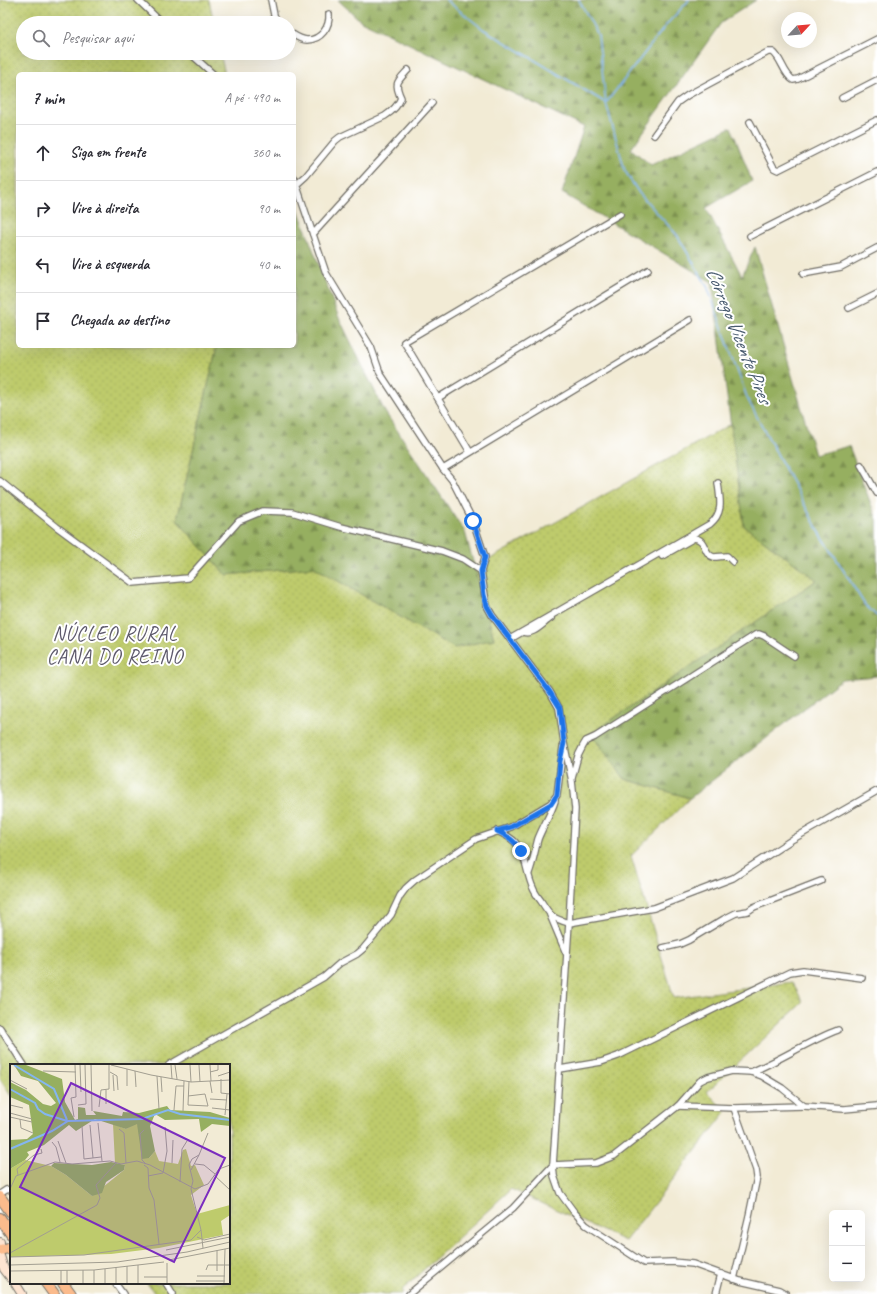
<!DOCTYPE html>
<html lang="pt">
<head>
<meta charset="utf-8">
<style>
	:root { --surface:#fff; --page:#f7f7f7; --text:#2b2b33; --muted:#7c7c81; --line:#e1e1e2 }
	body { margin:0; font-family:Caveat,sans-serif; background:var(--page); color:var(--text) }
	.controls { position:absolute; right:12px; bottom:12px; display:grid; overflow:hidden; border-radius:6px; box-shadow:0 4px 16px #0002 }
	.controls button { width:36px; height:36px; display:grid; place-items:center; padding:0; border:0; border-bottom:1px solid var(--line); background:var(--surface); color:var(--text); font:20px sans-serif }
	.compass { position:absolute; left:781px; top:12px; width:36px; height:36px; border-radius:50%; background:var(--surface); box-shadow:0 4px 16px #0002; rotate:64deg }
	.stop { position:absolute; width:12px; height:12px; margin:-9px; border:3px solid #1a73e8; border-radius:50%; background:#fff }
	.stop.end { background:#1a73e8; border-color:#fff; box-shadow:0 1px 4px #0008 }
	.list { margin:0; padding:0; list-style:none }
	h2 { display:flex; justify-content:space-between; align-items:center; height:52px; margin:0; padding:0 16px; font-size:17px }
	h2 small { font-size:13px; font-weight:400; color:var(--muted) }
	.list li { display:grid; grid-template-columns:26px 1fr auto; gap:12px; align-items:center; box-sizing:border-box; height:56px; padding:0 16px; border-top:1px solid var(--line) }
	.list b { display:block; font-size:15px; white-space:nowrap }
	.list em { font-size:13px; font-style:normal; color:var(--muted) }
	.icon { flex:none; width:22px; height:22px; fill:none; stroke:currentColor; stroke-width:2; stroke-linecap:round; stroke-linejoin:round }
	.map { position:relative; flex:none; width:877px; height:1294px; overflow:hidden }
	.search { position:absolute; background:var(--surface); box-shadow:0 4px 16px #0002; left:16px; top:16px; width:280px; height:44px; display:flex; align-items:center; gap:10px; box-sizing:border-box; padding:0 14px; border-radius:22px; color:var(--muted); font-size:15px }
	.panel { position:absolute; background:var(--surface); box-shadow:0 4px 16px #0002; left:16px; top:72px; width:280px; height:276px; border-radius:6px }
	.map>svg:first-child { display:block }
</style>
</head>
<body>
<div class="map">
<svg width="877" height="1294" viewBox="0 0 877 1294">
	<defs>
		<pattern id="green-dots" width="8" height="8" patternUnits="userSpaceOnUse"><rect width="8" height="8" fill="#becb6c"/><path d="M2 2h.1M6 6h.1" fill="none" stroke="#a3ae5e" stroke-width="1.8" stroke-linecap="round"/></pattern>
		<pattern id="forest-firs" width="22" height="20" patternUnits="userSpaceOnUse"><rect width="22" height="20" fill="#96af60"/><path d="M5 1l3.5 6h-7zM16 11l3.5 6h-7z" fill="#7b8f4f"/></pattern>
	</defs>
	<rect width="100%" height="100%" fill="#fff"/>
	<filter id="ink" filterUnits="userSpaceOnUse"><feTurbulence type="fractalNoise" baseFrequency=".025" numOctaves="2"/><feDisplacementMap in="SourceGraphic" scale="8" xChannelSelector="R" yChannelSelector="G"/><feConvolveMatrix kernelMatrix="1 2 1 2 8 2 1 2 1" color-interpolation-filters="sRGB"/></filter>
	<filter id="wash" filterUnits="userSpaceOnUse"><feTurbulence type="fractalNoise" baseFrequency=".012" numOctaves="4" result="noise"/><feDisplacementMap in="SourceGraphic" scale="16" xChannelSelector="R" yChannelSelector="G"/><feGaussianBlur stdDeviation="0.9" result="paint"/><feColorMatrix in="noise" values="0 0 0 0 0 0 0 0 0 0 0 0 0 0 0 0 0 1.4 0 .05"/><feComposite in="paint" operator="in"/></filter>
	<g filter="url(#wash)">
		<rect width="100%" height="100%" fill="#f2ebd5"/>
		<!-- green -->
		<path fill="url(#green-dots)" stroke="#747b4c" d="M 0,0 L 209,0 L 214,23 L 23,23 L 23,53 L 220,53 L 225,74 L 18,74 L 18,346 L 217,346 L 177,520 L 226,575 L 314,567 L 454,648 L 494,639 L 474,568 L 731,424 L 744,526 L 817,580 L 591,734 L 625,779 L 690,798 L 631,856 L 674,998 L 792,982 L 803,1002 L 707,1092 L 726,1112 L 625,1241 L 511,1189 L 403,1289 L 402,1294 L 155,1294 L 147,1283 L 229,1283 L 229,1065 L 11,1065 L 11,1096 L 0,1079 Z"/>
		<!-- forest -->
		<g fill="url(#forest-firs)" stroke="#606d46">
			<path d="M 338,0 L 756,0 L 721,23 L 631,149 L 651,165 L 731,127 L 752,181 L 706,208 L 742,276 L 755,247 L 815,455 L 849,446 L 877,520 L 877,676 L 842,679 L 690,798 L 625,779 L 591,734 L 817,580 L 744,526 L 712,282 L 562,193 L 584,127 L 361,21 Z"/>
			<path d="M 294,199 L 339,318 L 385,412 L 465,532 L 494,639 L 454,648 L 314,567 L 226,575 L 177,520 L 217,346 L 294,346 Z"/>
		</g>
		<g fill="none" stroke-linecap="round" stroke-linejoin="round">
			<!-- stream -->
			<g stroke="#84b6f0" stroke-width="1.5">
				<path d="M 446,0 L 483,29 L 606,103 L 625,171 L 639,193 L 677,235 L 707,286 L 748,400 L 817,528 L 865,605 L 877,616"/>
				<path d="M 579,0 L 598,35 L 606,103"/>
				<path d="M 606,103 L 667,24 L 689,0"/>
			</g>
		</g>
	</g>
	<g filter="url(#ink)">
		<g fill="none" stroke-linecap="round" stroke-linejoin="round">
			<defs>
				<g id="street">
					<path d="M 138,0 L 162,23"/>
					<path d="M 271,0 L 274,15 L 277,23"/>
					<path d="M 289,32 C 294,35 300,40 307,40 C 321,40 330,27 329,14"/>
					<path d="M 190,53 L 213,74"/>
					<path d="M 842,98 L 877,80"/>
					<path d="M 750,122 L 774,168 L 778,170 L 877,120"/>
					<path d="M 654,135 L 678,102 L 688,95 L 768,52 L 773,52 C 782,59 783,73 793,80 L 798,79 L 877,39"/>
					<path d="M 294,178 L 326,273 L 371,347 L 380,373 L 443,469 L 452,480 L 473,521 L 485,557 L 481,571 L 485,595 L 487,606 L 492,615 L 550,692 L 559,708 L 564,743 L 572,781 L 575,809 L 569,923 L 553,1165 L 554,1176 L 560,1193 L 574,1212 L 586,1225 L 644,1263 L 672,1262 L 693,1264 L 740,1281 L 779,1290 L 786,1294"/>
					<path d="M 296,185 L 306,176 L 335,141 L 340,137 L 385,116 C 391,112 398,106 401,98 C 394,83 397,82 408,70"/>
					<path d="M 313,234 L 432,103"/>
					<path d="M 750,236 L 877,172"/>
					<path d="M 803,274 L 841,267 L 877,248"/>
					<path d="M 849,308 L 877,294"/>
					<path d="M 438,398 L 648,270"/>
					<path d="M 470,452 L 404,342 L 620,214"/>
					<path d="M 861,465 L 877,493"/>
					<path d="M 443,469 L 690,320"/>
					<path d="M 0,481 L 57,527 L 133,583 L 188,578 L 239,521 L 263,511 L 292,512 L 341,527 L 442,551 L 463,559 L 481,571"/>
					<path d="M 662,556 L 694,538 C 707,539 703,555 714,557 C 718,557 723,556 727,556 L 733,562"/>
					<path d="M 523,632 C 533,636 543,623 551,618"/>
					<path d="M 510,639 L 710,524 C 724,513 720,499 718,483"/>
					<path d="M 572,778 L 578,756 L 583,746 L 586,741 L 595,737 L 755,635 L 759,634 L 764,636 L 794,656"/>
					<path d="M 497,831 C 504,834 510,837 515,842 C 527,856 526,873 533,888 C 535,893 538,897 541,901 C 551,917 552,918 569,923 L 654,908 L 733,878 L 793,839 L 877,791"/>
					<path d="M 529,873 C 533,862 535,850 538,839 C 543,826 551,814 555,801"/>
					<path d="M 550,915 L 566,953"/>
					<path d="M 663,948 L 680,944 L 689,940 L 724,919 L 736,913 L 748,911 L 754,907 L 821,881"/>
					<path d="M 0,1028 L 24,1065"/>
					<path d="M 169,1065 L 324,977 L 340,963 L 357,954 L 363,949 L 391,915 L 400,896 L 406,888 L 415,880 L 476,839 L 511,827 L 551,803 L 557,795 L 563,747"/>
					<path d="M 560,1069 L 601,1062 L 618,1056 L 790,972 L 803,970 L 862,978"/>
					<path d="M 751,1072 C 781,1060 808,1041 838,1030"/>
					<path d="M 678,1106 L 734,1108 L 804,1106"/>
					<path d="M 734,1108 L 756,1170 L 757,1177 L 749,1216 L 734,1279"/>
					<path d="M 0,1194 L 6,1190 L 11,1189"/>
					<path d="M 115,1283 L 123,1294"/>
					<path d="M 166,1283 L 173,1294"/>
					<path d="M 409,1294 L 513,1208 L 553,1165 L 596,1163 L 614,1156 L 678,1106 L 700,1081 L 708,1077 L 732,1071 L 751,1072 L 762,1076 L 782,1088 L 804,1106 L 844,1109 L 877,1106"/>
					<path d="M 716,1294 L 721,1274"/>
				</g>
				<g id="secondary">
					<path d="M 0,1242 L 0,1246"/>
					<path d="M 0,1256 L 4,1269 L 11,1278"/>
					<path d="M 15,1283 L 22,1294"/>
				</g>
				<g id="highway">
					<path d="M 0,1197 L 11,1212"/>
					<path d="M 0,1218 L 11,1234"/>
					<path d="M 0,1250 L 8,1248 L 11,1250"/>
					<path d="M 46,1283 L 54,1294"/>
					<path d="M 63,1283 L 71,1294"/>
				</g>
			</defs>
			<!-- street casing -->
			<use href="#street" stroke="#716e66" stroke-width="8"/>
			<!-- secondary casing -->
			<use href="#secondary" stroke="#716e66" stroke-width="10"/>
			<!-- highway casing -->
			<use href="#highway" stroke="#716e66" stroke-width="12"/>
			<!-- street -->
			<use href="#street" stroke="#fff" stroke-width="5.5"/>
			<!-- secondary -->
			<use href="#secondary" stroke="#fde4d1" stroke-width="8"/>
			<!-- highway -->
			<use href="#highway" stroke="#fbbb8c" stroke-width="10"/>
		</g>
	</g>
	<g fill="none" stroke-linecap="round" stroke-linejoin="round" filter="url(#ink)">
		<!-- route -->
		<path stroke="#1a73e8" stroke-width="5" d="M 473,521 L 485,557 L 481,571 L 484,595 L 487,606 L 492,615 L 550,692 L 560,708 L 564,743 L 560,761 L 557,795 L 551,804 L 511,827 L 497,831 C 509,837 514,840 521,851"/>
	</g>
	<g text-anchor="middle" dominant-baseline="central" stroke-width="4" stroke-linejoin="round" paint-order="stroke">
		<!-- water labels -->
		<g font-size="20" font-style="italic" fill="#4a5c70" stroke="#fff">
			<text transform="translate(739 335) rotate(68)">Córrego Vicente Pires</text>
		</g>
		<!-- neighbourhood labels -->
		<g font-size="20" letter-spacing="1" fill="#5d596b" stroke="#fff">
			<text x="115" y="633">NÚCLEO RURAL<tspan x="115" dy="23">CANA DO REINO</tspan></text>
		</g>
	</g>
	<!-- overview -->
	<g transform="translate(10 1064)">
		<rect width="220" height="220" fill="#f2ebd5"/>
		<path d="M 127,59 L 139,94 L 145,87 L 149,97 L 168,100 L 173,86 L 176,85 L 181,102 L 185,101 L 194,121 L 181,131 L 187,150 L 220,141 L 220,151 L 211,157 L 213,171 L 149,184 L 101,190 L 0,193 L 0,105 L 15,96 L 41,102 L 56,111 L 82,132 L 114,106 L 115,101 L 105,99 L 103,60 L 116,65 Z" fill="#becb6c"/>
		<path d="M 0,1 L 16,1 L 52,15 L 55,38 L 65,56 L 68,55 L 68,43 L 75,44 L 76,51 L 86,51 L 83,47 L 112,52 L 113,48 L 129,49 L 157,42 L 160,46 L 200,48 L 220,54 L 220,62 L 202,60 L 191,68 L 189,55 L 155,56 L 145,50 L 140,62 L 145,87 L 139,94 L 132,95 L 127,60 L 116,65 L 85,55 L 66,67 L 59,61 L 34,81 L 17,88 L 19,91 L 15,96 L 0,105 L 0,76 L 17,75 L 23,70 L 19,41 L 0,33 L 0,18 L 16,26 L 33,40 L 41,42 L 46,39 L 28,17 L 11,12 L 4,1 ZM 101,98 L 115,101 L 114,106 L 96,118 L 92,129 L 82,132 L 56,111 L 41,102 L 44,99 L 82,101 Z" fill="#96af60"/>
		<path fill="none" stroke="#84b6f0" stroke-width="2" d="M 4,1 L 44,25 L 57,56M 0,25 L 25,39 L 28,45 L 35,50 L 57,57M 0,85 L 42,67 L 58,57 L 132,55 L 158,46 L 170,50 L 220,56"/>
		<path fill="none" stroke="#a29e91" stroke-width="1" d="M 70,1 L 71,28M 81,1 L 82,47M 101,1 L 141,11 L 181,18 L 220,16M 161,1 L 162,15M 165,1 L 167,15M 180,1 L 181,18M 189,1 L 190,18M 200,1 L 201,17M 117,5 L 117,22M 33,7 L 66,8M 125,7 L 126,23M 100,8 L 107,12 L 108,26M 200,8 L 208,6 L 208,1M 103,11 L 104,27M 147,12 L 149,45M 208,12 L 220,8M 151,13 L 152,28M 211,15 L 211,29 L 220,30M 0,16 L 17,25M 200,17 L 202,29M 96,26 L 96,40M 178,32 L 195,30 L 198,42 L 178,41 L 179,17M 200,35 L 217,36M 0,41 L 13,44M 68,41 L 76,40 L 75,1M 89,43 L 91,26 L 99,25 L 99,1M 202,44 L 220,46M 164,46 L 166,22 L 174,22M 173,47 L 174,17M 0,49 L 22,55M 215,51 L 217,30M 0,53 L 22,58M 64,53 L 61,34 L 66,33 L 65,1M 10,55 L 11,64 L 23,69M 88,59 L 92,97M 80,61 L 83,94M 72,62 L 74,95 L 91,93M 109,65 L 114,69 L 116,99M 134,66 L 130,70 L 132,96 L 136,100M 48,77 L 56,99M 42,78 L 46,83 L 50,98M 162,99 L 163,76M 185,100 L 194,101 L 205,110M 134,101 L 138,104 L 139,124 L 144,136 L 149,180M 181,106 L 189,91M 8,111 L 7,105 L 24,91 L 32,89 L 31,85M 204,111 L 220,126M 138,112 L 153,109 L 157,87 L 155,63M 170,118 L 172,85 L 177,77M 0,125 L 6,112 L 45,98 L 62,100 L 100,97 L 111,100 L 127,97 L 140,101 L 185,125 L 198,120 L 209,105 L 220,101M 187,173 L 194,176 L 220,170M 193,184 L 191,166 L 181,125 L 183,117 L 179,101 L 182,95 L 189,91 L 198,69M 156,186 L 220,173M 0,189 L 87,141 L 90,134 L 86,121 L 106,99M 0,193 L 74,191 L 181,176 L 191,166M 159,196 L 220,184M 0,201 L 107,198 L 177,188 L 220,178M 117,202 L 117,219M 106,203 L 106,219M 95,205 L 95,219M 51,206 L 51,219M 84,206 L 84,219M 196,206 L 198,201 L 220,201M 0,207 L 84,206 L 154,198M 207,207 L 207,186M 187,212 L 215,212M 134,213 L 157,213M 186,217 L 215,217M 57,219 L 57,206M 73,219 L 73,206M 128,219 L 128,201M 157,219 L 157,199M 214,219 L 215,185"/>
		<path fill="#7b2cbf" fill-opacity="0.15" stroke="#7b2cbf" stroke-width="2" d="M 61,19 L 215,94 L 164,198 L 10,123 Z"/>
		<rect width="220" height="220" fill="none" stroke="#2b2b2b" stroke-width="2"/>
	</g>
</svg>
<div class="controls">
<button>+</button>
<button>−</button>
</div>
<svg class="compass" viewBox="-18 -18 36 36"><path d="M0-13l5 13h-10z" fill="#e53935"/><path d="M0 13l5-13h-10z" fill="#7c7c81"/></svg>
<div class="stop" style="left:473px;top:521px"></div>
<div class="stop end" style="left:521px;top:851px"></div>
<div class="search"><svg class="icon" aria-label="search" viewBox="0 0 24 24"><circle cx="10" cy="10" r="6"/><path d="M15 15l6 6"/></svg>Pesquisar aqui</div>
<section class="panel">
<h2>7 min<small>A pé · 490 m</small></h2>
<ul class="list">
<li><svg class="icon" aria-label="ahead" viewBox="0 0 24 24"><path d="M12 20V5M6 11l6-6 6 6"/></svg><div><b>Siga em frente</b></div><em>360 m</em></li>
<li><svg class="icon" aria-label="right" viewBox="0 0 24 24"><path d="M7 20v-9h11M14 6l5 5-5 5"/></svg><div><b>Vire à direita</b></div><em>90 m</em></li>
<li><svg class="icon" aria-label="left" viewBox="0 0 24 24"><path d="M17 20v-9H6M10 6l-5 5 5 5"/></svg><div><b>Vire à esquerda</b></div><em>40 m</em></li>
<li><svg class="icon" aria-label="arrive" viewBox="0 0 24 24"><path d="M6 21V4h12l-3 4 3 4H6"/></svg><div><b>Chegada ao destino</b></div></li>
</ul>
</section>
</div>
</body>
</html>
